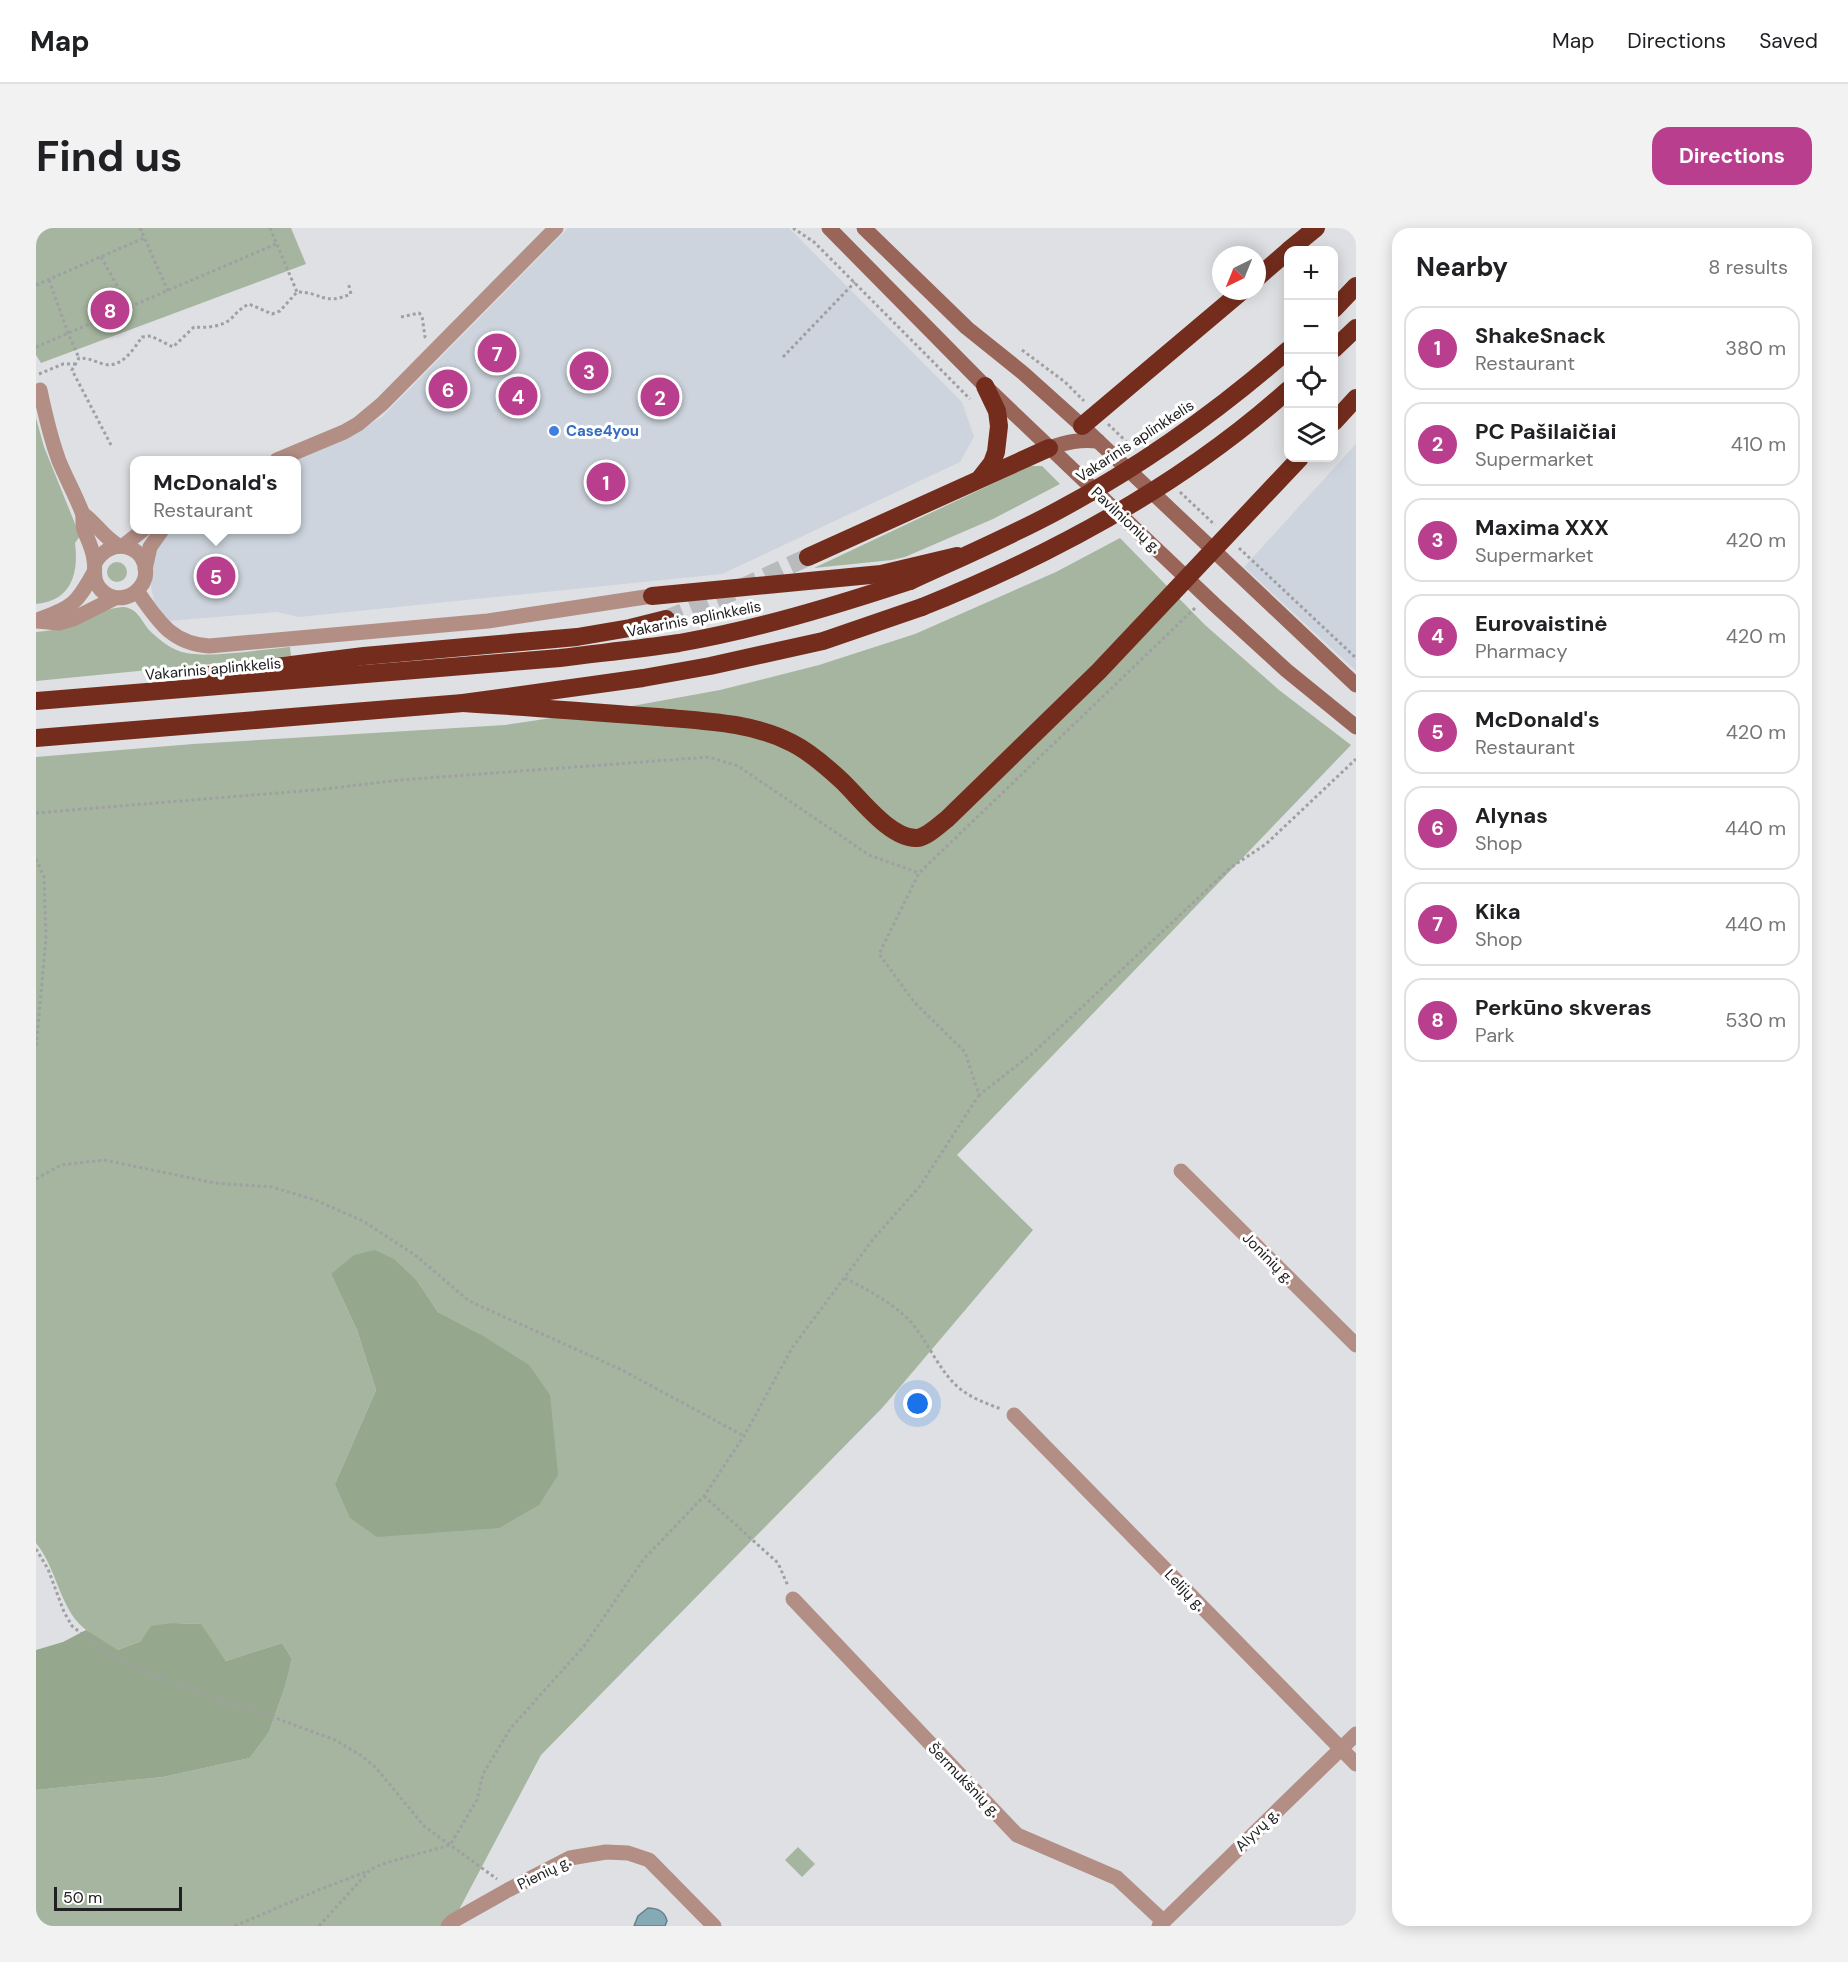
<!DOCTYPE html>
<html lang="en">
<head>
<meta charset="utf-8">
<style>
	:root { --surface:#fff; --page:#f2f2f2; --text:#202124; --muted:#757577; --line:#e0e0e0; --accent:#ba3e8e }
	body { margin:0; font-family:"DM Sans",sans-serif; background:var(--page); color:var(--text) }
	.controls { position:absolute; right:18px; top:18px; display:grid; overflow:hidden; border-radius:12px; box-shadow:0 3px 15px #0003 }
	.controls button { width:54px; height:54px; display:grid; place-items:center; padding:0; border:0; border-bottom:2px solid var(--line); background:var(--surface); color:var(--text); font:30px sans-serif }
	.compass { position:absolute; left:1176px; top:18px; width:54px; height:54px; border-radius:50%; background:var(--surface); box-shadow:0 3px 15px #0003; rotate:223deg }
	.scale { position:absolute; left:18px; bottom:15px; width:128px; box-sizing:border-box; padding-left:6px; border:3px solid #202021; border-top:0; font-size:16px; line-height:21px; white-space:nowrap; color:#202021; -webkit-text-stroke:4px #fff; paint-order:stroke }
	.you { position:absolute; left:882px; top:1176px; width:21px; height:21px; margin:-15px; border:4px solid #fff; border-radius:50%; background:#1a73e8; box-shadow:0 0 0 9px #1a73e833 }
	.badge { display:grid; place-items:center; width:39px; height:39px; border-radius:50%; background:var(--accent); color:#fff; font-size:20px; font-weight:700 }
	.pin { position:absolute; translate:-50% -50%; border:3px solid #fff; box-shadow:0 2px 6px #0006 }
	.popup { position:absolute; left:94px; top:228px; width:171px; height:78px; box-sizing:border-box; display:grid; place-content:center; border-radius:12px; background:var(--surface); filter:drop-shadow(0 2px 4px #0005); font-size:20px; white-space:nowrap; color:var(--muted) }
	.popup b { font-size:22px; color:var(--text) }
	.popup::after { content:''; position:absolute; left:50%; top:100%; margin-left:-12px; border:12px solid transparent; border-top-color:var(--surface) }
	.list { margin:0; padding:0; list-style:none }
	h2 { display:flex; justify-content:space-between; align-items:center; height:78px; margin:0; padding:0 24px; font-size:26px }
	h2 small { font-size:20px; font-weight:400; color:var(--muted) }
	.list li { display:grid; grid-template-columns:39px 1fr auto; gap:18px; align-items:center; box-sizing:border-box; height:84px; margin:0 12px 12px; padding:0 12px; border:2px solid var(--line); border-radius:18px }
	.list b { display:block; font-size:22px; white-space:nowrap }
	.list p { margin:0; font-size:20px; white-space:nowrap; color:var(--muted) }
	.list em { font-size:20px; font-style:normal; color:var(--muted) }
	.icon { flex:none; width:33px; height:33px; fill:none; stroke:currentColor; stroke-width:2; stroke-linecap:round; stroke-linejoin:round }
	.map { position:relative; flex:none; width:1320px; height:1698px; overflow:hidden; border-radius:18px }
	header { display:flex; align-items:center; gap:36px; box-sizing:border-box; height:84px; padding:0 30px; background:var(--surface); border-bottom:2px solid var(--line) }
	header strong { font-size:28px }
	nav { display:flex; gap:33px; margin-inline-start:auto; font-size:21px }
	.intro { display:flex; align-items:center; justify-content:space-between; box-sizing:border-box; height:144px; padding:0 36px }
	h1 { margin:0; font-size:42px }
	.button { padding:15px 27px; border-radius:18px; background:var(--accent); color:#fff; font-size:21px; font-weight:700 }
	main { display:flex; gap:36px; padding:0 36px }
	aside { flex:1; background:var(--surface); border-radius:18px; box-shadow:0 3px 15px #0003 }
	.map>svg:first-child { display:block }
</style>
</head>
<body>
<header>
<strong>Map</strong>
<nav><a>Map</a><a>Directions</a><a>Saved</a></nav>
</header>
<div class="intro"><h1>Find us</h1><a class="button">Directions</a></div>
<main>
<div class="map">
<svg width="1320" height="1698" viewBox="0 0 1320 1698">
	<rect width="100%" height="100%" fill="#dee0e3"/>
	<!-- built -->
	<g fill="#cdd4dd">
		<path d="M 532,0 L 753,0 L 926,174 L 938,209 L 924,234 L 686,346 L 263,389 L 241,384 L 132,393 L 118,373 L 114,354 L 117,322 L 132,302 L 261,302 L 261,232 L 255,232 L 319,205 L 346,189 Z"/>
		<path d="M 1320,216 L 1320,443 L 1208,339 Z"/>
	</g>
	<!-- green -->
	<g fill="#a6b59f" fill-rule="evenodd">
		<path d="M 0,0 L 255,0 L 270,36 L 5,135 L 0,127 Z"/>
		<path d="M 0,190 L 8,219 L 44,308 L 39,315 C 43,346 35,373 0,376 Z"/>
		<path d="M 994,238 L 1006,238 L 1024,256 L 957,291 L 869,329 L 856,332 L 778,340 Z"/>
		<path d="M 1084,310 L 1169,397 L 1243,462 L 1315,517 L 921,927 L 997,1002 L 847,1179 L 505,1527 L 417,1693 L 412,1698 L 0,1698 L 0,1562 L 127,1549 L 214,1530 L 233,1504 L 249,1459 L 256,1431 L 246,1415 L 190,1433 L 164,1396 L 137,1395 L 105,1413 L 82,1422 C 67,1413 50,1405 39,1391 C 22,1368 18,1337 0,1315 L 0,529 L 157,516 L 469,497 L 596,478 L 684,462 L 783,437 L 879,406 L 1020,344 ZM 295,1046 L 382,1054 L 402,1084 L 444,1106 L 299,1256 L 340,1162 L 321,1102 Z"/>
		<circle cx="81" cy="344" r="10"/>
		<path d="M 87,379 C 101,380 105,392 113,402 C 121,410 132,419 143,423 C 166,432 227,421 254,419 L 255,428 L 0,453 L 0,404 C 13,403 25,401 38,396 C 57,388 64,381 87,379 Z"/>
		<path d="M 762,1619 L 779,1636 L 766,1649 L 749,1632 Z"/>
	</g>
	<!-- forest -->
	<g fill="#95a78d">
		<path d="M 339,1022 L 358,1031 L 382,1054 L 402,1084 L 444,1106 L 493,1137 L 514,1167 L 522,1247 L 503,1277 L 463,1300 L 341,1309 L 314,1290 L 299,1256 L 340,1162 L 321,1102 L 295,1046 L 318,1027 Z"/>
		<path d="M 137,1395 L 165,1396 L 190,1433 L 246,1415 L 256,1431 L 249,1459 L 233,1504 L 214,1530 L 127,1549 L 0,1562 L 0,1422 L 27,1414 L 50,1402 L 82,1422 L 105,1413 L 115,1398 Z"/>
	</g>
	<!-- water -->
	<path fill="#85aab5" stroke="#678189" stroke-width="1.5" d="M 612,1680 C 620,1680 629,1683 631,1693 L 629,1698 L 598,1698 L 602,1688 Z"/>
	<g fill="none" stroke-linecap="round" stroke-linejoin="round">
		<!-- highway-tunnel -->
		<path stroke="#b8babc" stroke-width="18" stroke-dasharray="18 9" stroke-linecap="butt" d="M 630,391 L 694,365 L 772,329"/>
		<!-- path -->
		<g stroke="#9ea0a2" stroke-width="3" stroke-dasharray="3 3" stroke-linecap="butt">
			<path d="M 104,0 L 132,63"/>
			<path d="M 234,0 L 261,64"/>
			<path d="M 757,0 L 778,14 L 934,171"/>
			<path d="M 65,29 L 93,79"/>
			<path d="M 13,52 L 32,105 L 43,130"/>
			<path d="M 0,57 L 108,10"/>
			<path d="M 365,89 L 383,85 L 386,88 L 389,109 L 391,111"/>
			<path d="M 0,119 L 240,16"/>
			<path d="M 986,122 L 1029,154 L 1048,173"/>
			<path d="M 747,129 L 819,54"/>
			<path d="M 3,146 L 27,136 L 39,136"/>
			<path d="M 1072,196 L 1096,219"/>
			<path d="M 75,217 L 36,142 L 43,130 C 53,130 58,133 67,136 C 85,141 97,122 106,109 L 115,108 L 137,119 L 158,99 C 170,100 185,99 195,91 C 201,84 205,80 213,76 L 236,86 L 244,83 L 261,64 C 287,64 286,78 315,66 L 312,54"/>
			<path d="M 1144,264 L 1179,297"/>
			<path d="M 1203,320 L 1320,430"/>
			<path d="M 1159,380 L 883,645 L 843,726 L 879,775 L 929,824 L 943,867 L 997,825 L 1194,640 L 1230,616 L 1320,531"/>
			<path d="M 0,585 L 289,561 L 364,552 L 673,529 L 702,538 L 833,627 L 883,645"/>
			<path d="M 0,631 L 8,649 L 10,710 L 0,820"/>
			<path d="M 0,951 L 25,937 L 68,932 L 179,955 L 236,959 L 279,972 L 327,993 L 379,1027 L 433,1073 L 586,1142 L 708,1208"/>
			<path d="M 809,1050 C 830,1061 853,1073 871,1090 C 892,1111 903,1146 927,1163 C 938,1171 952,1176 965,1181"/>
			<path d="M 668,1268 L 742,1335 L 752,1358"/>
			<path d="M 0,1321 L 12,1341 L 28,1384 L 36,1398 L 74,1428 L 117,1447 L 234,1488 L 299,1512 L 326,1528 L 340,1540 L 388,1598 L 461,1651"/>
			<path d="M 199,1698 L 285,1661 L 332,1643"/>
			<path d="M 283,1698 L 334,1642 L 346,1636 L 414,1617 L 441,1572 L 447,1546 L 474,1501 L 548,1418 L 607,1332 L 668,1268 L 708,1208 L 756,1120 L 838,1010 L 884,958 L 943,867"/>
		</g>
		<!-- street -->
		<g stroke="#b28e85" stroke-width="15">
			<path d="M 4,162 C 9,186 15,211 23,233 C 30,250 39,266 46,284 C 48,289 46,296 48,302 C 52,312 57,321 58,332 C 60,342 56,349 62,358 C 69,369 83,373 95,367 C 101,364 107,357 109,350 C 115,319 76,305 59,335"/>
			<path d="M 241,232 L 308,204 L 322,196 L 346,176 L 520,0"/>
			<path d="M 47,286 C 60,295 68,310 83,318"/>
			<path d="M 87,318 L 107,302"/>
			<path d="M 109,341 L 114,319 L 126,302"/>
			<path d="M 101,363 C 122,392 134,415 173,418 L 452,393 L 616,368"/>
			<path d="M 4,391 C 37,378 40,377 58,344"/>
			<path d="M 0,393 L 23,395 L 37,391 L 79,370"/>
			<path d="M 1145,943 L 1320,1117"/>
			<path d="M 978,1187 L 1320,1536"/>
			<path d="M 757,1371 L 981,1607 L 1081,1650 L 1127,1693"/>
			<path d="M 412,1698 L 417,1693 L 472,1662 L 534,1630 L 570,1624 L 592,1625 L 613,1632 L 678,1698"/>
			<path d="M 1123,1698 L 1320,1506"/>
		</g>
		<!-- secondary -->
		<g stroke="#996559" stroke-width="15">
			<path d="M 793,0 L 949,158 L 1179,377 L 1250,442 L 1320,499"/>
			<path d="M 828,0 L 931,100 L 987,145 L 1046,198 L 1320,457"/>
			<path d="M 1013,220 C 1031,214 1044,211 1062,213"/>
		</g>
		<!-- highway -->
		<g stroke="#742d1d" stroke-width="18">
			<path d="M 1253,22 L 1280,0"/>
			<path d="M 1221,50 L 1252,23"/>
			<path d="M 1298,81 L 1320,58"/>
			<path d="M 1298,121 L 1320,100"/>
			<path d="M 1298,194 L 1320,170"/>
			<path d="M 1046,198 L 1206,63"/>
			<path d="M 945,249 L 956,235 L 960,224 L 963,198 L 961,183 L 949,158"/>
			<path d="M 772,329 L 1013,220"/>
			<path d="M 616,368 L 845,346 L 921,328"/>
			<path d="M 165,448 L 328,428 L 541,409 L 594,400 L 630,391"/>
			<path d="M 0,473 L 524,430 C 563,425 603,421 643,415 C 722,401 798,378 874,353"/>
			<path d="M 427,475 C 492,479 557,484 622,489 C 666,493 716,494 756,515 C 774,524 791,539 806,553 C 824,570 854,611 881,610 C 891,609 903,597 911,591 L 1063,443 L 1264,230"/>
			<path d="M 0,510 L 427,475 L 607,450 L 674,438 L 787,413 L 886,379"/>
		</g>
		<!-- highway-bridge -->
		<g stroke="#742d1d" stroke-width="18">
			<path d="M 874,353 C 924,330 975,308 1023,282 C 1105,238 1182,183 1252,122"/>
			<path d="M 886,379 C 1018,326 1146,257 1252,162"/>
		</g>
	</g>
	<!-- markers -->
	<circle fill="#3f7fe0" stroke="#fff" stroke-width="2" cx="518" cy="203" r="6"/>
	<g text-anchor="middle" dominant-baseline="central" stroke-width="6" stroke-linejoin="round" paint-order="stroke">
		<!-- shop labels -->
		<g font-size="15" font-weight="bold" fill="#366cbe" stroke="#fff" text-anchor="start">
			<text x="530" y="203">Case4you</text>
		</g>
		<!-- street labels -->
		<g font-size="15" fill="#202021" stroke="#fff">
			<text transform="translate(1099 213) rotate(-33)">Vakarinis aplinkkelis</text>
			<text transform="translate(1090 292) rotate(43)">Pavilnionių g.</text>
			<text transform="translate(658 391) rotate(-11)">Vakarinis aplinkkelis</text>
			<text transform="translate(177 441) rotate(-5)">Vakarinis aplinkkelis</text>
			<text transform="translate(1232 1030) rotate(45)">Joninių g.</text>
			<text transform="translate(1149 1362) rotate(46)">Lelijų g.</text>
			<text transform="translate(928 1552) rotate(46)">Šermukšnių g.</text>
			<text transform="translate(1221 1602) rotate(-44)">Alyvų g.</text>
			<text transform="translate(508 1645) rotate(-26)">Pienių g.</text>
		</g>
	</g>
</svg>
<div class="controls">
<button>+</button>
<button>−</button>
<button><svg class="icon" aria-label="locate" viewBox="0 0 24 24"><circle cx="12" cy="12" r="6"/><path d="M12 2v4M12 18v4M2 12h4M18 12h4"/></svg></button>
<button><svg class="icon" aria-label="layers" viewBox="0 0 24 24"><path d="M12 4l9 5-9 5-9-5zM3 14l9 5 9-5"/></svg></button>
</div>
<svg class="compass" viewBox="-18 -18 36 36"><path d="M0-13l5 13h-10z" fill="#e53935"/><path d="M0 13l5-13h-10z" fill="#757577"/></svg>
<div class="scale">50 m</div>
<div class="you"></div>
<div class="pin badge" style="left:570px;top:254px">1</div>
<div class="pin badge" style="left:624px;top:169px">2</div>
<div class="pin badge" style="left:553px;top:143px">3</div>
<div class="pin badge" style="left:482px;top:168px">4</div>
<div class="pin badge" style="left:180px;top:348px">5</div>
<div class="popup"><b>McDonald's</b>Restaurant</div>
<div class="pin badge" style="left:412px;top:161px">6</div>
<div class="pin badge" style="left:461px;top:125px">7</div>
<div class="pin badge" style="left:74px;top:82px">8</div>
</div>
<aside>
<h2>Nearby<small>8 results</small></h2>
<ul class="list">
<li><span class="badge">1</span><div><b>ShakeSnack</b><p>Restaurant</p></div><em>380 m</em></li>
<li><span class="badge">2</span><div><b>PC Pašilaičiai</b><p>Supermarket</p></div><em>410 m</em></li>
<li><span class="badge">3</span><div><b>Maxima XXX</b><p>Supermarket</p></div><em>420 m</em></li>
<li><span class="badge">4</span><div><b>Eurovaistinė</b><p>Pharmacy</p></div><em>420 m</em></li>
<li><span class="badge">5</span><div><b>McDonald's</b><p>Restaurant</p></div><em>420 m</em></li>
<li><span class="badge">6</span><div><b>Alynas</b><p>Shop</p></div><em>440 m</em></li>
<li><span class="badge">7</span><div><b>Kika</b><p>Shop</p></div><em>440 m</em></li>
<li><span class="badge">8</span><div><b>Perkūno skveras</b><p>Park</p></div><em>530 m</em></li>
</ul>
</aside>
</main>
</body>
</html>
